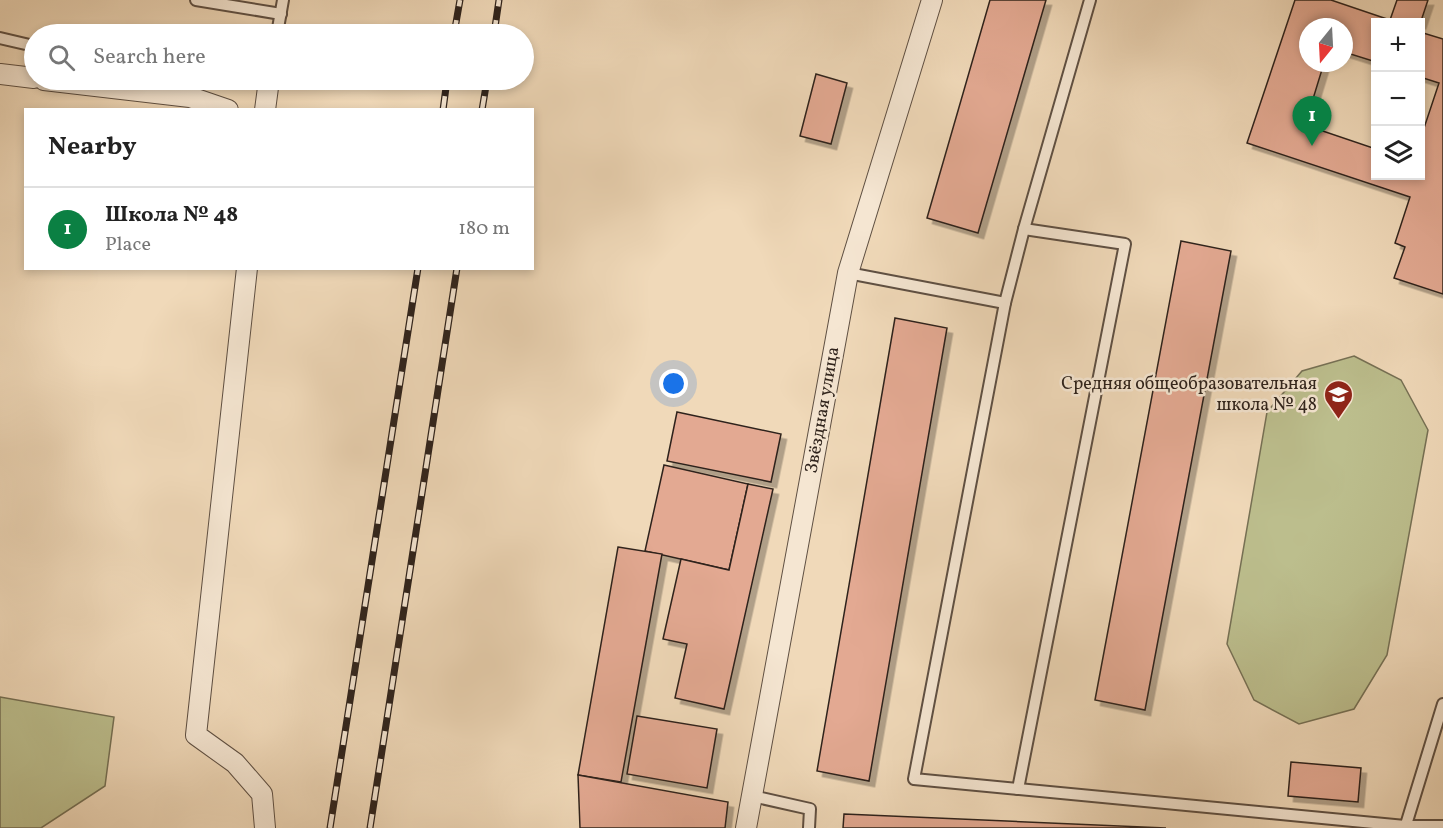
<!DOCTYPE html>
<html lang="en">
<head>
<meta charset="utf-8">
<style>
	:root { --surface:#fff; --page:#f2f2f2; --text:#222; --muted:#767676; --line:#e0e0e0; --accent:#0b8043 }
	body { margin:0; font-family:Vollkorn,serif; background:var(--page); color:var(--text) }
	.controls { position:absolute; right:18px; top:18px; display:grid; overflow:hidden; border-radius:0px; box-shadow:0 3px 9px #0003 }
	.controls button { width:54px; height:54px; display:grid; place-items:center; padding:0; border:0; border-bottom:2px solid var(--line); background:var(--surface); color:var(--text); font:30px sans-serif }
	.compass { position:absolute; left:1299px; top:18px; width:54px; height:54px; border-radius:50%; background:var(--surface); box-shadow:0 3px 9px #0003; rotate:198deg }
	.you { position:absolute; left:674px; top:384px; width:21px; height:21px; margin:-15px; border:4px solid #fff; border-radius:50%; background:#1a73e8; box-shadow:0 0 0 9px #1a73e833 }
	.badge { display:grid; place-items:center; width:39px; height:39px; border-radius:50%; background:var(--accent); color:#fff; font-size:20px; font-weight:700 }
	.pin { position:absolute; translate:-50% -50px; filter:drop-shadow(0 2px 3px #0008) }
	.pin::after { content:''; position:absolute; top:32px; width:21px; height:18px; background:inherit; clip-path:polygon(0 0,100% 0,50% 100%) }
	.list { margin:0; padding:0; list-style:none }
	h2 { display:flex; justify-content:space-between; align-items:center; height:78px; margin:0; padding:0 24px; font-size:26px }
	h2 small { font-size:20px; font-weight:400; color:var(--muted) }
	.list li { display:grid; grid-template-columns:39px 1fr auto; gap:18px; align-items:center; box-sizing:border-box; height:84px; padding:0 24px; border-top:2px solid var(--line) }
	.list b { display:block; font-size:22px; white-space:nowrap }
	.list p { margin:0; font-size:20px; white-space:nowrap; color:var(--muted) }
	.list em { font-size:20px; font-style:normal; color:var(--muted) }
	.icon { flex:none; width:33px; height:33px; fill:none; stroke:currentColor; stroke-width:2; stroke-linecap:round; stroke-linejoin:round }
	.map { position:relative; flex:none; width:1443px; height:828px; overflow:hidden }
	.search { position:absolute; background:var(--surface); box-shadow:0 3px 9px #0003; left:24px; top:24px; width:510px; height:66px; display:flex; align-items:center; gap:15px; box-sizing:border-box; padding:0 21px; border-radius:33px; color:var(--muted); font-size:22px }
	.panel { position:absolute; background:var(--surface); box-shadow:0 3px 9px #0003; left:24px; top:108px; width:510px; height:162px; border-radius:0px }
	.map>svg:first-child { display:block }
</style>
</head>
<body>
<div class="map">
<svg width="1443" height="828" viewBox="0 0 1443 828">
	<defs>
		<filter id="shadow"><feDropShadow dx="5.5" dy="5.5" stdDeviation="0" flood-color="#0004"/></filter>
	</defs>
	<rect width="100%" height="100%" fill="#f0d9b9"/>
	<filter id="stains"><feTurbulence type="fractalNoise" baseFrequency=".00333" numOctaves="4"/><feColorMatrix values="0 0 0 0 .2 0 0 0 0 .09 0 0 0 0 .02 0 0 0 .5 -.17"/></filter>
	<radialGradient id="worn" r=".72"><stop offset=".6" stop-color="#630" stop-opacity="0"/><stop offset="1" stop-color="#630" stop-opacity=".3"/></radialGradient>
	<!-- green -->
	<g fill="#bcbe8d" stroke="#767054" stroke-width="1.5">
		<path d="M 1354,356 L 1401,380 L 1428,430 L 1387,655 L 1354,709 L 1299,724 L 1254,700 L 1227,644 L 1267,412 L 1302,371 Z"/>
		<path d="M 0,697 L 114,717 L 105,786 L 41,828 L 0,828 Z"/>
	</g>
	<!-- building -->
	<g fill="#e3a992" stroke="#2f231c" stroke-width="1.5" filter="url(#shadow)">
		<path d="M 990,0 L 1046,0 L 978,233 L 927,218 Z"/>
		<path d="M 1295,0 L 1331,0 L 1390,20 L 1397,0 L 1428,0 L 1420,24 L 1420,22 L 1376,22 L 1376,62 L 1344,52 L 1344,27 L 1308,27 L 1308,63 L 1324,63 L 1305,125 L 1376,149 L 1376,176 L 1420,176 L 1420,140 L 1439,83 L 1420,77 L 1420,32 L 1443,39 L 1443,294 L 1394,278 L 1405,247 L 1395,243 L 1410,197 L 1247,143 Z"/>
		<path d="M 816,74 L 847,83 L 831,144 L 800,136 Z"/>
		<path d="M 1181,241 L 1231,251 L 1145,710 L 1095,700 Z"/>
		<path d="M 895,318 L 947,328 L 869,781 L 817,771 Z"/>
		<path d="M 677,412 L 781,434 L 771,482 L 667,461 Z"/>
		<path d="M 664,465 L 748,484 L 729,570 L 645,551 Z"/>
		<path d="M 748,484 L 773,489 L 724,709 L 675,698 L 687,644 L 663,639 L 681,559 L 729,570 Z"/>
		<path d="M 618,547 L 662,554 L 621,782 L 578,775 Z"/>
		<path d="M 637,716 L 717,729 L 707,788 L 627,774 Z"/>
		<path d="M 1291,762 L 1361,768 L 1358,802 L 1288,796 Z"/>
		<path d="M 578,775 L 728,802 L 725,828 L 580,828 Z"/>
		<path d="M 844,814 L 1166,828 L 843,828 Z"/>
	</g>
	<g fill="none" stroke-linecap="round" stroke-linejoin="round">
		<defs>
			<g id="service">
				<path d="M 196,0 L 281,14"/>
				<path d="M 1090,0 L 1024,229 L 1005,303 L 914,779 L 1405,826 L 1443,826"/>
				<path d="M 277,34 L 283,0"/>
				<path d="M 0,38 L 34,46"/>
				<path d="M 140,80 L 159,86"/>
				<path d="M 848,273 L 1005,303"/>
				<path d="M 1018,789 L 1125,244 L 1024,229"/>
				<path d="M 752,796 L 810,809 L 809,828"/>
				<path d="M 1405,828 L 1443,704"/>
			</g>
			<g id="minor">
				<path d="M 0,74 L 34,78"/>
				<path d="M 44,80 L 190,97 L 228,110"/>
				<path d="M 265,110 L 269,80"/>
				<path d="M 247,268 L 196,735 L 235,763 L 262,794 L 265,828"/>
				<path d="M 746,828 L 848,273 L 932,0"/>
			</g>
		</defs>
		<!-- service casing -->
		<use href="#service" stroke="#5f5043" stroke-width="14"/>
		<!-- minor casing -->
		<use href="#minor" stroke="#5f5043" stroke-width="22"/>
		<!-- service -->
		<use href="#service" stroke="#f5e6d2" stroke-width="10"/>
		<!-- minor -->
		<use href="#minor" stroke="#f5e6d2" stroke-width="20"/>
		<defs>
			<g id="rail">
				<path d="M 454,34 L 460,0"/>
				<path d="M 494,34 L 499,0"/>
				<path d="M 443,110 L 447,80"/>
				<path d="M 482,110 L 487,80"/>
				<path d="M 330,828 L 418,268"/>
				<path d="M 370,828 L 457,268"/>
			</g>
		</defs>
		<!-- rail casing -->
		<use href="#rail" stroke="#2f231c" stroke-width="7"/>
		<!-- rail -->
		<use href="#rail" stroke="#f5e6d2" stroke-width="4.5" stroke-dasharray="14" stroke-linecap="butt"/>
	</g>
	<!-- icons -->
	<defs>
		<symbol id="school-pin" viewBox="-11 -11 22 30"><path d="M0 17L-7.5 6A9.5 9.5 0 1 1 7.5 6Z" fill="#8f2418" stroke="#f5e6d2"/><path d="M0-5L7-2L0 1L-7-2ZM-4 1L0 2.5L4 1V4Q0 6-4 4Z" fill="#fff"/></symbol>
	</defs>
	<g fill-rule="evenodd">
		<use href="#school-pin" x="1322" y="378" width="33" height="45"/>
	</g>
	<g text-anchor="middle" dominant-baseline="central" stroke-width="5" stroke-linejoin="round" paint-order="stroke">
		<!-- poi labels -->
		<g font-size="18" fill="#2f231c" stroke="#f5e6d2" text-anchor="end">
			<text x="1317" y="384">Средняя общеобразовательная<tspan x="1317" dy="21">школа № 48</tspan></text>
		</g>
		<!-- street labels -->
		<g font-size="18" fill="#2f231c" stroke="#f5e6d2">
			<text transform="translate(823 410) rotate(-80)">Звёздная улица</text>
		</g>
	</g>
	<rect width="100%" height="100%" filter="url(#stains)"/>
	<rect width="100%" height="100%" fill="url(#worn)"/>
</svg>
<div class="controls">
<button>+</button>
<button>−</button>
<button><svg class="icon" aria-label="layers" viewBox="0 0 24 24"><path d="M12 4l9 5-9 5-9-5zM3 14l9 5 9-5"/></svg></button>
</div>
<svg class="compass" viewBox="-18 -18 36 36"><path d="M0-13l5 13h-10z" fill="#e53935"/><path d="M0 13l5-13h-10z" fill="#767676"/></svg>
<div class="you"></div>
<div class="pin badge" style="left:1312px;top:146px">1</div>
<div class="search"><svg class="icon" aria-label="search" viewBox="0 0 24 24"><circle cx="10" cy="10" r="6"/><path d="M15 15l6 6"/></svg>Search here</div>
<section class="panel">
<h2>Nearby<small></small></h2>
<ul class="list">
<li><span class="badge">1</span><div><b>Школа № 48</b><p>Place</p></div><em>180 m</em></li>
</ul>
</section>
</div>
</body>
</html>
